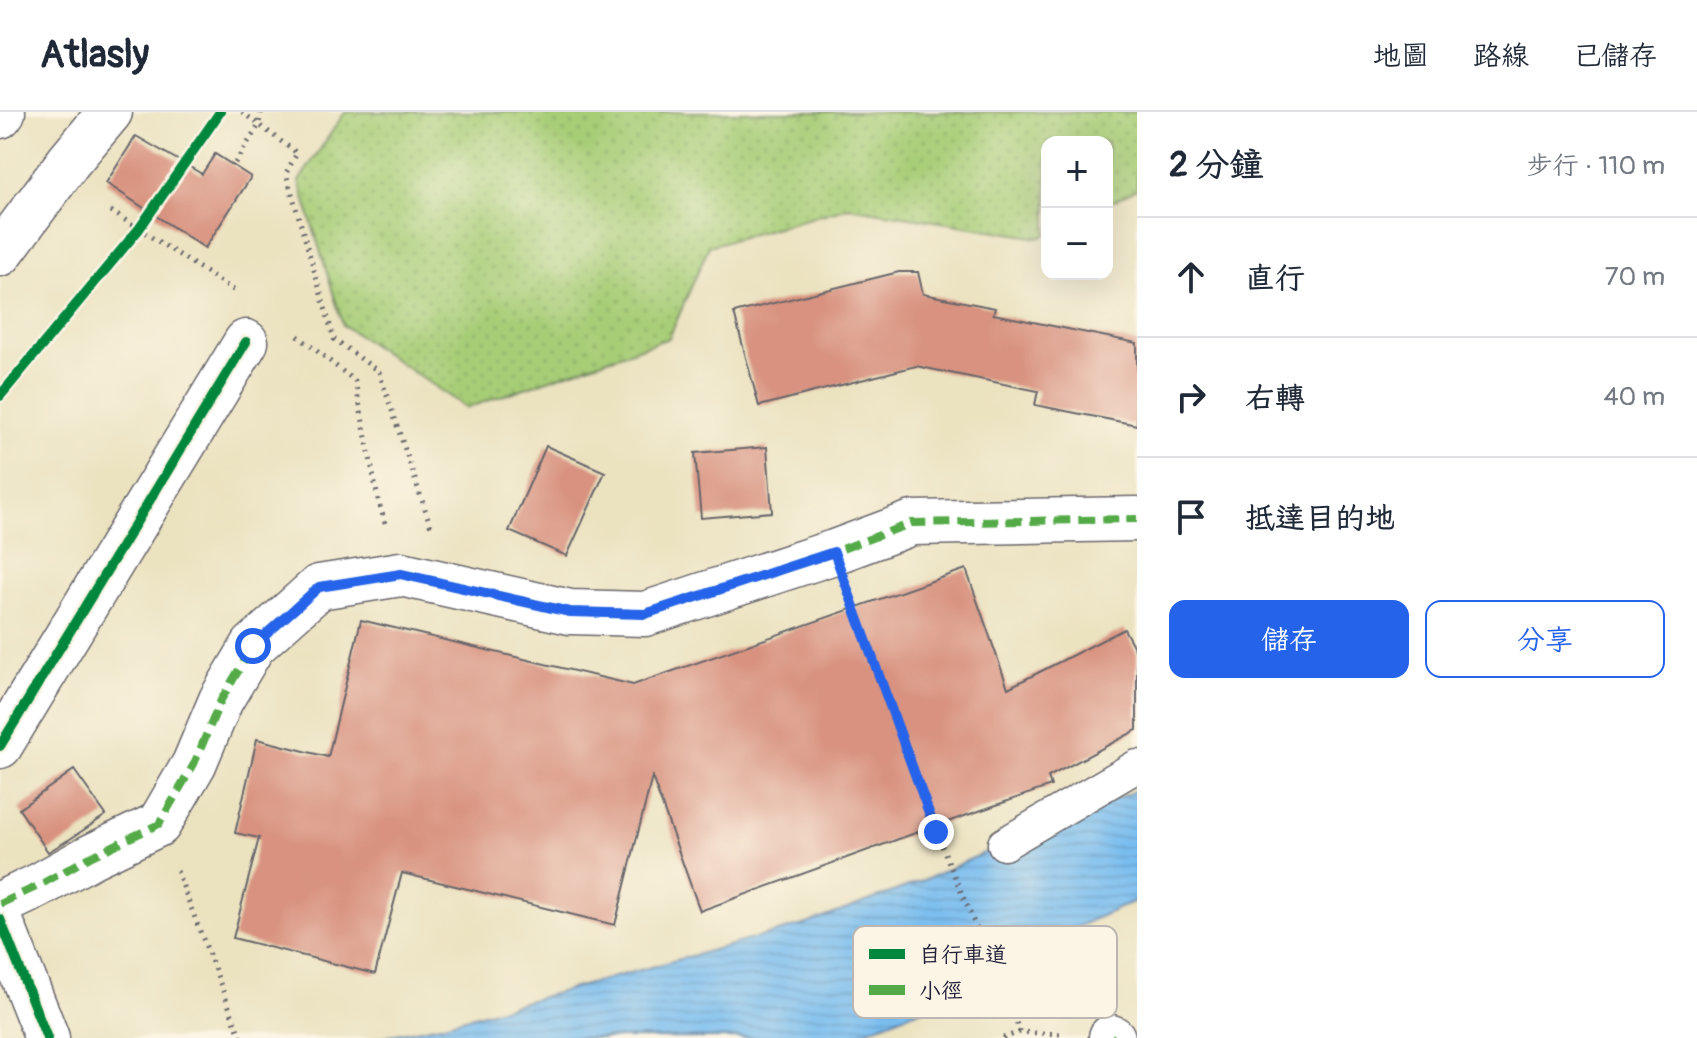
<!DOCTYPE html>
<html lang="zh-TW">
<head>
<meta charset="utf-8">
<style>
	:root { --surface:#fff; --page:#f2f2f3; --text:#1f2937; --muted:#747a83; --line:#e0e1e3; --accent:#2563eb }
	body { margin:0; font-family:Pangolin,"LXGW WenKai TC",sans-serif; background:var(--page); color:var(--text) }
	.controls { position:absolute; right:24px; top:24px; display:grid; overflow:hidden; border-radius:16px; box-shadow:0 8px 32px #0002 }
	.controls button { width:72px; height:72px; display:grid; place-items:center; padding:0; border:0; border-bottom:2px solid var(--line); background:var(--surface); color:var(--text); font:40px sans-serif }
	.stop { position:absolute; width:24px; height:24px; margin:-18px; border:6px solid #2563eb; border-radius:50%; background:#fff }
	.stop.end { background:#2563eb; border-color:#fff; box-shadow:0 2px 8px #0008 }
	.list { margin:0; padding:0; list-style:none }
	h2 { display:flex; justify-content:space-between; align-items:center; height:104px; margin:0; padding:0 32px; font-size:34px }
	h2 small { font-size:26px; font-weight:400; color:var(--muted) }
	.list li { display:grid; grid-template-columns:52px 1fr auto; gap:24px; align-items:center; box-sizing:border-box; height:120px; padding:0 32px; border-top:2px solid var(--line) }
	.list b { display:block; font-size:30px; white-space:nowrap }
	.list em { font-size:26px; font-style:normal; color:var(--muted) }
	.actions { display:flex; gap:16px; padding:24px 32px }
	.actions a { flex:1; padding:18px 0; border:2px solid var(--accent); border-radius:16px; text-align:center; font-size:28px; color:var(--accent) }
	.actions .main { background:var(--accent); color:#fff }
	.icon { flex:none; width:44px; height:44px; fill:none; stroke:currentColor; stroke-width:2; stroke-linecap:round; stroke-linejoin:round }
	.map { position:relative; flex:none; width:1137px; height:926px; overflow:hidden }
	header { display:flex; align-items:center; gap:48px; box-sizing:border-box; height:112px; padding:0 40px; background:var(--surface); border-bottom:2px solid var(--line) }
	header strong { font-size:38px }
	nav { display:flex; gap:44px; margin-inline-start:auto; font-size:28px }
	main { display:flex }
	aside { flex:1; background:var(--surface) }
	.map>svg:first-child { display:block }
</style>
</head>
<body>
<header>
<strong>Atlasly</strong>
<nav><a>地圖</a><a>路線</a><a>已儲存</a></nav>
</header>
<main>
<div class="map">
<svg width="1137" height="926" viewBox="0 0 1137 926">
	<defs>
		<pattern id="grass-dots" width="8" height="8" patternUnits="userSpaceOnUse" patternTransform="scale(2)"><rect width="8" height="8" fill="#a7cd77"/><path d="M2 2h.1M6 6h.1" fill="none" stroke="#8fb068" stroke-width="1.8" stroke-linecap="round"/></pattern>
		<pattern id="water-rules" width="6" height="5" patternUnits="userSpaceOnUse" patternTransform="scale(2)"><rect width="6" height="5" fill="#79bdef"/><path d="M0 2.5h6" fill="none" stroke="#68a2ce"/></pattern>
	</defs>
	<rect width="100%" height="100%" fill="#fcf5e5"/>
	<filter id="ink" filterUnits="userSpaceOnUse"><feTurbulence type="fractalNoise" baseFrequency=".0125" numOctaves="2"/><feDisplacementMap in="SourceGraphic" scale="16" xChannelSelector="R" yChannelSelector="G"/><feConvolveMatrix kernelMatrix="1 2 1 2 8 2 1 2 1" color-interpolation-filters="sRGB"/></filter>
	<filter id="wash" filterUnits="userSpaceOnUse"><feTurbulence type="fractalNoise" baseFrequency=".006" numOctaves="4" result="noise"/><feDisplacementMap in="SourceGraphic" scale="32" xChannelSelector="R" yChannelSelector="G"/><feGaussianBlur stdDeviation="1.8" result="paint"/><feColorMatrix in="noise" values="0 0 0 0 0 0 0 0 0 0 0 0 0 0 0 0 0 1.4 0 .05"/><feComposite in="paint" operator="in"/></filter>
	<g filter="url(#wash)">
		<rect width="100%" height="100%" fill="#ebe2c0"/>
		<!-- grass -->
		<path fill="url(#grass-dots)" stroke="#647859" stroke-width="2" d="M 345,0 L 1137,0 L 1137,77 L 1107,92 L 1107,30 L 1047,30 L 1047,122 L 1039,126 L 849,95 L 709,134 L 669,226 L 467,296 L 343,213 L 299,69 Z"/>
		<!-- water -->
		<path fill="url(#water-rules)" stroke="#4e7095" stroke-width="2" d="M 1137,678 L 1137,788 L 1052,826 L 950,886 L 848,926 L 377,926 L 440,913 L 807,812 L 922,769 L 1004,732 Z"/>
		<g id="blocks">
			<!-- building -->
			<g fill="#d8927f">
				<path d="M 136,24 L 202,62 L 215,42 L 251,65 L 205,136 L 106,71 Z"/>
				<path d="M 899,160 L 918,160 L 923,182 L 995,196 L 993,202 L 1137,231 L 1137,313 L 1035,293 L 1038,279 L 916,254 L 759,294 L 734,201 Z"/>
				<path d="M 546,334 L 605,360 L 567,444 L 509,419 Z"/>
				<path d="M 767,335 L 772,400 L 701,406 L 695,341 Z"/>
				<path d="M 966,457 L 1008,576 L 1124,517 L 1137,541 L 1137,618 L 1048,665 L 1051,674 L 907,724 L 700,799 L 652,665 L 615,813 L 402,761 L 375,862 L 233,826 L 259,726 L 235,721 L 257,627 L 328,645 L 361,508 L 633,573 Z"/>
				<path d="M 74,658 L 106,703 L 70,727 L 48,740 L 19,697 Z"/>
			</g>
		</g>
	</g>
	<g filter="url(#ink)">
		<use href="#blocks" fill-opacity="0" stroke="#68656a" stroke-width="2"/>
		<g fill="none" stroke-linecap="round" stroke-linejoin="round">
			<defs>
				<path id="lane" d="M 1004,732 L 1137,654"/>
				<g id="street">
					<path d="M 0,634 L 246,230"/>
					<path d="M 0,792 L 38,774 L 90,745 L 159,712 L 194,652 L 221,588 L 253,534 L 319,475 L 401,462 L 570,500 L 645,502 L 834,440 L 912,411 L 1137,407"/>
					<path d="M 0,807 L 47,926"/>
					<path d="M 1111,925 L 1113,926"/>
				</g>
				<g id="secondary">
					<path d="M 0,4 L 3,0"/>
					<path d="M 0,142 L 69,49 L 110,0"/>
				</g>
			</defs>
			<!-- lane casing -->
			<use href="#lane" stroke="#68656a" stroke-width="35"/>
			<!-- street casing -->
			<use href="#street" stroke="#68656a" stroke-width="47"/>
			<!-- secondary casing -->
			<use href="#secondary" stroke="#68656a" stroke-width="47"/>
			<!-- path -->
			<g stroke="#68656a" stroke-width="5" stroke-dasharray="2 6" stroke-linecap="butt">
				<path d="M 242,0 L 297,41 L 286,61 L 334,227 L 379,260 L 432,418"/>
				<path d="M 235,51 L 259,13 L 261,0"/>
				<path d="M 111,99 L 235,179"/>
				<path d="M 298,224 L 355,269 L 378,387 L 385,411"/>
				<path d="M 851,486 L 936,720 L 1020,920"/>
				<path d="M 177,759 L 241,926"/>
				<path d="M 1003,926 L 1020,920 L 1061,922"/>
			</g>
			<!-- lane -->
			<use href="#lane" stroke="#fff" stroke-width="32"/>
			<!-- street -->
			<use href="#street" stroke="#fff" stroke-width="44"/>
			<!-- secondary -->
			<use href="#secondary" stroke="#fff" stroke-width="44"/>
			<!-- quiet -->
			<g stroke="#53aa46" stroke-width="8" stroke-dasharray="16 8" stroke-linecap="butt">
				<path d="M 0,792 L 38,774 L 90,745 L 159,712 L 194,652 L 221,588 L 253,534 L 319,475 L 401,462 L 570,500 L 645,502 L 834,440 L 912,411 L 1137,407"/>
				<path d="M 1111,925 L 1113,926"/>
			</g>
			<defs>
				<g id="cycleway">
					<path d="M 0,284 L 139,117 L 220,0"/>
					<path d="M 0,634 L 246,230"/>
					<path d="M 0,807 L 47,926"/>
				</g>
			</defs>
			<!-- cycleway casing -->
			<use href="#cycleway" stroke="#fcf5e5" stroke-width="15"/>
			<!-- cycleway -->
			<use href="#cycleway" stroke="#00873e" stroke-width="10"/>
		</g>
	</g>
	<g fill="none" stroke-linecap="round" stroke-linejoin="round" filter="url(#ink)">
		<!-- route -->
		<path stroke="#2563eb" stroke-width="10" d="M 253,534 L 319,475 L 401,462 L 570,500 L 645,502 L 834,440 L 936,720"/>
	</g>
	<!-- legend -->
	<rect x="853" y="814" width="264" height="92" rx="12" fill="#fcf5e5" stroke="#bbb6b2" stroke-width="2"/>
	<rect x="869" y="837" width="36" height="10" fill="#00873e"/>
	<rect x="869" y="873" width="36" height="10" fill="#53aa46"/>
	<g font-size="22" fill="#22223b">
		<text x="919" y="850">自行車道</text>
		<text x="919" y="886">小徑</text>
	</g>
</svg>
<div class="controls">
<button>+</button>
<button>−</button>
</div>
<div class="stop" style="left:253px;top:534px"></div>
<div class="stop end" style="left:936px;top:720px"></div>
</div>
<aside>
<h2>2 分鐘<small>步行 · 110 m</small></h2>
<ul class="list">
<li><svg class="icon" aria-label="ahead" viewBox="0 0 24 24"><path d="M12 20V5M6 11l6-6 6 6"/></svg><div><b>直行</b></div><em>70 m</em></li>
<li><svg class="icon" aria-label="right" viewBox="0 0 24 24"><path d="M7 20v-9h11M14 6l5 5-5 5"/></svg><div><b>右轉</b></div><em>40 m</em></li>
<li><svg class="icon" aria-label="arrive" viewBox="0 0 24 24"><path d="M6 21V4h12l-3 4 3 4H6"/></svg><div><b>抵達目的地</b></div></li>
</ul>
<div class="actions"><a class="main">儲存</a><a>分享</a></div>
</aside>
</main>
</body>
</html>
